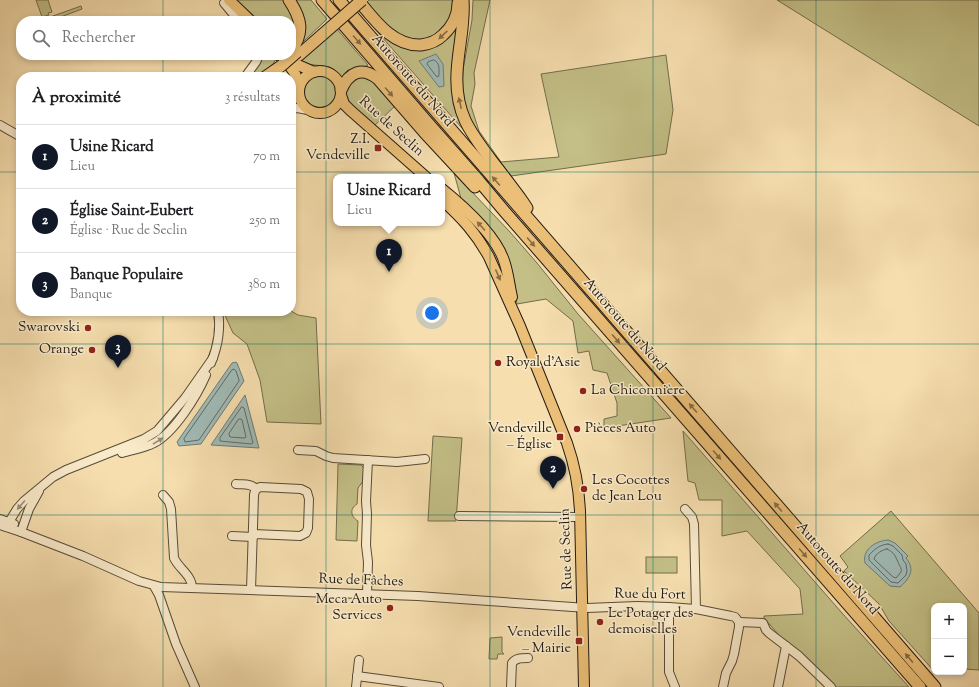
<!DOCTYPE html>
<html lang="fr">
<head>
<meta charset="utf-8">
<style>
	:root { --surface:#fff; --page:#f6f6f6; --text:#202124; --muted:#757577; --line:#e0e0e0; --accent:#111827 }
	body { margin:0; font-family:"Sorts Mill Goudy",serif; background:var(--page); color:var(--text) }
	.controls { position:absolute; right:12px; bottom:12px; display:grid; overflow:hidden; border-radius:8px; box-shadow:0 2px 6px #0003 }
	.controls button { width:36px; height:36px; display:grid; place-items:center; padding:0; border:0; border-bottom:1px solid var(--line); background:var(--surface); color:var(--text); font:20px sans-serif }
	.you { position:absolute; left:432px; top:313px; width:14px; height:14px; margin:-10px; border:3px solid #fff; border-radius:50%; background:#1a73e8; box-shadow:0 0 0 6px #1a73e833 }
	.badge { display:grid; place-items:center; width:26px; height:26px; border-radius:50%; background:var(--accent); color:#fff; font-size:13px; font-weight:700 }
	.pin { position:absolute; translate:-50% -33px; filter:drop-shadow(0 1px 2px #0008) }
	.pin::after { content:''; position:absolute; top:21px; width:14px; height:12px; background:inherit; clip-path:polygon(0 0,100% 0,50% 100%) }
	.popup { position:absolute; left:333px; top:174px; width:112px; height:52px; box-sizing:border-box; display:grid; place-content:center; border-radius:8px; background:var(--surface); filter:drop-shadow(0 1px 3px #0005); font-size:13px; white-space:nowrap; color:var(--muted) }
	.popup b { font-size:15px; color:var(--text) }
	.popup::after { content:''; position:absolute; left:50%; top:100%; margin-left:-8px; border:8px solid transparent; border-top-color:var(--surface) }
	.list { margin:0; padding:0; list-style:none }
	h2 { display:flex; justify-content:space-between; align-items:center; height:52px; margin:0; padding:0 16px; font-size:17px }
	h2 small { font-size:13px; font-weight:400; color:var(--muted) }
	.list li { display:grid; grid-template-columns:26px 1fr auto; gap:12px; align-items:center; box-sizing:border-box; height:64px; padding:0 16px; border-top:1px solid var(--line) }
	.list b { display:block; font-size:15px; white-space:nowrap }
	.list p { margin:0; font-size:13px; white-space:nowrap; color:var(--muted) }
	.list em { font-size:13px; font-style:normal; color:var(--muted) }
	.icon { flex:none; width:22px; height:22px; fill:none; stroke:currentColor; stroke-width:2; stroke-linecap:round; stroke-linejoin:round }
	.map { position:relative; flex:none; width:979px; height:687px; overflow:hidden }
	.search { position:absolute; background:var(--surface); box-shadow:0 2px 6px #0003; left:16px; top:16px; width:280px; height:44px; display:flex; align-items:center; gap:10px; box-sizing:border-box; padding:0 14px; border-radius:16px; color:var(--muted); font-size:15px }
	.panel { position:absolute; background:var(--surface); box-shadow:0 2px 6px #0003; left:16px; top:72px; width:280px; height:244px; border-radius:16px }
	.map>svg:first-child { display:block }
</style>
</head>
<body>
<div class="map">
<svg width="979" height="687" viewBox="0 0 979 687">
	<rect width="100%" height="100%" fill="#f6deae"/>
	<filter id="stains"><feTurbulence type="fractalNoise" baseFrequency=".005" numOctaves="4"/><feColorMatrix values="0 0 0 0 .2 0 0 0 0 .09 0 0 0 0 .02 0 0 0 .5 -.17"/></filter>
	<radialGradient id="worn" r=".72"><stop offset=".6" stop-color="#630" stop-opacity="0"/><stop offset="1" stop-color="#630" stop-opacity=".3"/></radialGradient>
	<!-- green -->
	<g fill="#c3bf86" stroke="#736c4c">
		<path d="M 36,0 L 48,0 L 52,12 L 48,13 L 49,15 L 42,17 Z"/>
		<path d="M 234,0 L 284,0 L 293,15 L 296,31 L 291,42 L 291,21 L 257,21 Z"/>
		<path d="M 292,0 L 311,0 L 327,19 L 304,41 L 301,41 Z"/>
		<path d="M 369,0 L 453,0 L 453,9 L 445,27 L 435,35 L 423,40 L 409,39 L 391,30 L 366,3 Z"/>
		<path d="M 473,0 L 490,0 L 474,73 L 475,84 L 471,106 L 479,131 L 501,162 L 559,157 L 541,74 L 666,55 L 673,110 L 666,154 L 511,176 L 475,130 L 466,110 L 462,90 L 463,70 L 472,20 Z"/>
		<path d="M 777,0 L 979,0 L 979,126 Z"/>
		<path d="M 81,6 L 82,9 L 50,21 L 34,21 L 53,16 Z"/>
		<path d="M 362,8 L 379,29 L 429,47 L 458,19 L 456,59 L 468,135 L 359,11 Z"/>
		<path d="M 336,28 L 368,65 L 342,78 L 333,69 L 329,67 L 308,64 L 299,60 Z"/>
		<path d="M 262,55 L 272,55 L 276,59 L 273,64 L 257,77 L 249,77 Z"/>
		<circle cx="320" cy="92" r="17"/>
		<path d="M 357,77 C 362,77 366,77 370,80 C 378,84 389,99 395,106 L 375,125 C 365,116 336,99 349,83 C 351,81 355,79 357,77 Z"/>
		<path d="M 454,173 L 510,232 L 537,263 L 578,314 L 671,418 L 604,428 L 604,419 L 617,416 L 617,403 L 607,373 L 593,370 L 589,351 L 578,353 L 573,321 L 546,299 L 517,304 L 509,260 L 501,243 L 486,224 L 462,202 Z"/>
		<path d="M 223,311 L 291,311 L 298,315 L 316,318 L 321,424 L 267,422 L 260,380 L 247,344 L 233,333 Z"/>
		<path d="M 683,431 L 842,613 L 909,687 L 828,687 L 806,666 L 764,618 L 764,616 L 803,614 L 800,589 L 747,531 L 722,536 L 722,500 L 699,500 L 695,483 L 688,481 Z"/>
		<path d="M 433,436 L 462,438 L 456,521 L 428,521 Z"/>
		<path d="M 338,464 L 361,465 L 364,468 L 363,481 L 358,488 L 357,504 C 349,509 351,517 358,521 L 357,541 L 336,540 Z"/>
		<path d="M 891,511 L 979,613 L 979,670 L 964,669 L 964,606 L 934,606 L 934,671 L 889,621 L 879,604 L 844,571 L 848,567 L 840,556 Z"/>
		<rect x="646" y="557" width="31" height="16"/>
		<path d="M 502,637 L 502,652 L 504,654 L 498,654 L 497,659 L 489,659 L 490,638 Z"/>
	</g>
	<!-- water -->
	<g fill="#a0bab5" stroke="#6e7a74">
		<path d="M 436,54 L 443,64 L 444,86 L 439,87 L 419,61 Z"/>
		<path d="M 236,362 L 237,363 L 244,381 L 201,444 L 179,446 L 177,442 L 232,363 Z"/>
		<path d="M 245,395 L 259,448 L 211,445 Z"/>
		<path d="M 888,540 L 895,543 L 908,556 L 906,558 C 916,570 909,579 900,587 L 890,586 L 865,563 C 862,549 876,541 888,540 Z"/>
	</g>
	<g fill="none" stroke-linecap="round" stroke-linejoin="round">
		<!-- shore -->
		<g stroke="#626a64" stroke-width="1">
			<path d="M 434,60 C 440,63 439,68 439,75 L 438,77 L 436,76 L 427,64 L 428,62 Z"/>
			<path d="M 232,370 L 234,369 L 236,371 L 239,380 L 239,381 L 199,440 L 185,442 L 184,439 Z"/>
			<path d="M 242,407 L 244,408 L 253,443 L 251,444 L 220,441 L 220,438 Z"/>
			<path d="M 239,419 L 241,419 L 242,420 L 246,437 L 245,438 L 230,437 L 229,434 Z"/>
			<path d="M 888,544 L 893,546 L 902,555 L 903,560 L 906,564 L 907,571 L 906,575 L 898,583 L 891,582 L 869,560 L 869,555 C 875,549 879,545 888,544 Z"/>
			<path d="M 887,549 C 895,553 895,556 898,562 C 900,567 902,568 901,572 L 896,578 L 893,577 L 874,559 C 876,553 882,550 887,549 Z"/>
		</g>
		<defs>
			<g id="minor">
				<path d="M 224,3 L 239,21"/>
				<path d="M 245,77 L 256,62 L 259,55"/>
				<path d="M 291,109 L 297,108 L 308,110"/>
				<path d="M 0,125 L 21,137"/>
				<path d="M 211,363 C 218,346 221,329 218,311"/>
				<path d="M 298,450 L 316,451 L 326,456 L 333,458 L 397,462 L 425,459"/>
				<path d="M 122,453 C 132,450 145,448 154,443 C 174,433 197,396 206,375"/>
				<path d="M 236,484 C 243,485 251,483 256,489"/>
				<path d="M 163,495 L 169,502 L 171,509 L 174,558 C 179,569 192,575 192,588"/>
				<path d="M 685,509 L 692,517 L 694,524 L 696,609"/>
				<path d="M 459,516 L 580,517"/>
				<path d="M 0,519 L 14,524"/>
				<path d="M 0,525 L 21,532 L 83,556 L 139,581 L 161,587 L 418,596 L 587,608 L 637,606 L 669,607 L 696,609 L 731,616 L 735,617 L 739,622"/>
				<path d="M 6,527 L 17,509 L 24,501 L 53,477 L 66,470 L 144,439 L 157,431 L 185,398 L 213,358"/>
				<path d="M 21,532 L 29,509 L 39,491"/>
				<path d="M 232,536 L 253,537"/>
				<path d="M 154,586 L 159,595 L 176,644 L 195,687"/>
				<path d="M 251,590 L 254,495 L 255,491 L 258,488 L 260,487 L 301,489 L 307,492 L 309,499 L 308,528 L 306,533 L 300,536 L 253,534"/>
				<path d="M 367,594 L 368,562 L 366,545 L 367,514 L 366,501 L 368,460"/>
				<path d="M 669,607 L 669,672 L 675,687"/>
				<path d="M 739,622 L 763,623 L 766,630 L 769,633 L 799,656 L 831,687"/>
				<path d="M 357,676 L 439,687"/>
				<path d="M 356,687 L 359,660"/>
				<path d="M 511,687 L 512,663 C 516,658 521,658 528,658"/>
				<path d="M 723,687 L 726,673 L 732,661 L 734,654 L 739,627 L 739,622"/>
				<path d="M 778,687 L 786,646"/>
			</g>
			<g id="major">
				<path d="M 229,0 L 251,21"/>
				<path d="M 279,55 C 289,65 298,73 299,88"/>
				<path d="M 289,57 L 298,65 L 314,72"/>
				<circle cx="320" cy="92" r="21"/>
				<path d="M 341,95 L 344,104 L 350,110 L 426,177"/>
				<path d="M 442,189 C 463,206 493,232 503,258 C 508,270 509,284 512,297"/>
				<path d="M 442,200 C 462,218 476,233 489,257 L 520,326 L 567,443 C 575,466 579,488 580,511 L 584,687"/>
			</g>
			<g id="highway">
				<path d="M 289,0 C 301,18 305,32 291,51"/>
				<path d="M 322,0 L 429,124 L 479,181 L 505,212 L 920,687"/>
				<path d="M 339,0 L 935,687"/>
				<path d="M 358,0 C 374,19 392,46 421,45 C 429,44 437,41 443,35 C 452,27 458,15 458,3"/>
				<path d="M 463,0 C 465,25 458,48 457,73 C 455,112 469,131 492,161 C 502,174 513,188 523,202 L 527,208"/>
				<path d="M 299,55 L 322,35"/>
				<path d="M 265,77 L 281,66"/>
				<path d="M 341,90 C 349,72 362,66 378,79 L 424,132 L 475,187"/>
			</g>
		</defs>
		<!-- minor casing -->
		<use href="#minor" stroke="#584b39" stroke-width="10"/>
		<!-- major casing -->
		<use href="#major" stroke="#231a12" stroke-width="12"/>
		<!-- highway casing -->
		<use href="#highway" stroke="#231a12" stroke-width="13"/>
		<!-- minor -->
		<use href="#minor" stroke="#f9eaca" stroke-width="8"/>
		<!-- major -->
		<use href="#major" stroke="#ebbf77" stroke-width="10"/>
		<!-- highway -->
		<use href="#highway" stroke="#ebbf77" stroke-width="11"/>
		<defs>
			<g id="highway-bridge">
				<path d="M 322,35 L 362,0"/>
				<path d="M 281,66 L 297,52"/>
			</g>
		</defs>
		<!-- highway-bridge casing -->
		<use href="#highway-bridge" stroke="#231a12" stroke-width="13" stroke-linecap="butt"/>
		<!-- highway-bridge -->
		<use href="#highway-bridge" stroke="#ebbf77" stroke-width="11"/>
	</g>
	<!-- one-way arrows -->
	<defs><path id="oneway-solid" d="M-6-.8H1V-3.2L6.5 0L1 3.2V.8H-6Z"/></defs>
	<g fill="#876c44">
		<use href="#oneway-solid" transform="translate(443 35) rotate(137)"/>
		<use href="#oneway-solid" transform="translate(357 40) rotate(49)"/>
		<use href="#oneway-solid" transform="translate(389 92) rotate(49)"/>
		<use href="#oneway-solid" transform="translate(460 103) rotate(-103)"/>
		<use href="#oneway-solid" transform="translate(496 181) rotate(-131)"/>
		<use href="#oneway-solid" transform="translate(481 226) rotate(-132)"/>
		<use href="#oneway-solid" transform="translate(531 242) rotate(49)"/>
		<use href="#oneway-solid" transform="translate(498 275) rotate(66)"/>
		<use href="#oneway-solid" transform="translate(616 339) rotate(49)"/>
		<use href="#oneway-solid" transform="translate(693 408) rotate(-131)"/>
		<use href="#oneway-solid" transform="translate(717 455) rotate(49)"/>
		<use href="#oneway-solid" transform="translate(778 507) rotate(-131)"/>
		<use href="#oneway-solid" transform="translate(803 553) rotate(49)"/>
		<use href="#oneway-solid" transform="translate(909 658) rotate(-131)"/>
	</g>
	<g fill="#998c77">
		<use href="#oneway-solid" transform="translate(158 441) rotate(-32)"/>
		<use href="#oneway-solid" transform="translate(21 505) rotate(131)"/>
	</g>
	<!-- grid -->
	<path fill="none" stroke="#0f766e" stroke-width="1" stroke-opacity="0.55" d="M 163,0 L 163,21M 326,0 L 326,687M 490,0 L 490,687M 653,0 L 653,687M 816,0 L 816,687M 163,55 L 163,77M 0,172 L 21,172M 291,172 L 979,172M 163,311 L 163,687M 0,344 L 979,344M 0,515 L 979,515"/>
	<!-- markers -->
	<g fill="#8f2418" stroke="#f9eaca" stroke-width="1.5">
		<rect x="374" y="144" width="8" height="8" rx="2"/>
		<circle cx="88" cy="328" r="4"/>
		<circle cx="92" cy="350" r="4"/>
		<circle cx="498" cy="363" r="4"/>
		<circle cx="583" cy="391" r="4"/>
		<circle cx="577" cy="429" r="4"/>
		<rect x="556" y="433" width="8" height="8" rx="2"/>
		<circle cx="584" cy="489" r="4"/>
		<circle cx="390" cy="608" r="4"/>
		<circle cx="600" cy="622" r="4"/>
		<rect x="575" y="637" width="8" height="8" rx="2"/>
	</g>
	<g text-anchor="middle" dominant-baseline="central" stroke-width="3" stroke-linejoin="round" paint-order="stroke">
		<!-- street labels -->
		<g font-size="14" fill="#231a12" stroke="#f9eaca">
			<text transform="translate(412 81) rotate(49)">Autoroute du Nord</text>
			<text transform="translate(391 127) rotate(42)">Rue de Seclin</text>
			<text transform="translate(624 325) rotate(49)">Autoroute du Nord</text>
			<text transform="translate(567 549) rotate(-92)">Rue de Seclin</text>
			<text transform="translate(837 569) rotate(49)">Autoroute du Nord</text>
			<text transform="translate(361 581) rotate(2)">Rue de Fâches</text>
			<text transform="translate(650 595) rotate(1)">Rue du Fort</text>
		</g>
		<!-- poi labels -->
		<g font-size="14" fill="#231a12" stroke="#f9eaca" text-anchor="end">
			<text x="370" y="140">Z.I.<tspan x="370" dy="16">Vendeville</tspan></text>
			<text x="80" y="328">Swarovski</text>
			<text x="84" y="350">Orange</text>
			<text x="506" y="363" text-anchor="start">Royal d'Asie</text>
			<text x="591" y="391" text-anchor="start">La Chiconnière</text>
			<text x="552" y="429">Vendeville<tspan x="552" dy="16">– Église</tspan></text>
			<text x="585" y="429" text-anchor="start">Pièces Auto</text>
			<text x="592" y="481" text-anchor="start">Les Cocottes<tspan x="592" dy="16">de Jean Lou</tspan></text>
			<text x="382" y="600">Meca Auto<tspan x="382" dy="16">Services</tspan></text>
			<text x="608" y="614" text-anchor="start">Le Potager des<tspan x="608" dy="16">demoiselles</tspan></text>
			<text x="571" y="633">Vendeville<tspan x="571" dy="16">– Mairie</tspan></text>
		</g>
	</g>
	<rect width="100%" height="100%" filter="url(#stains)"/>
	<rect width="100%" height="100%" fill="url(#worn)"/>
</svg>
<div class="controls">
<button>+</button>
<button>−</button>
</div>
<div class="you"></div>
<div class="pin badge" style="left:389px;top:272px">1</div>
<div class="popup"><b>Usine Ricard</b>Lieu</div>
<div class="pin badge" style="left:553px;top:489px">2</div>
<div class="pin badge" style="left:118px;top:368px">3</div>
<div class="search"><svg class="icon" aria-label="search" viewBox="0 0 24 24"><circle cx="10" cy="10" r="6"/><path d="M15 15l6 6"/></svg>Rechercher</div>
<section class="panel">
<h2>À proximité<small>3 résultats</small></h2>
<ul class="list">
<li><span class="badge">1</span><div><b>Usine Ricard</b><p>Lieu</p></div><em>70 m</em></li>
<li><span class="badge">2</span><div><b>Église Saint-Eubert</b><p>Église · Rue de Seclin</p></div><em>250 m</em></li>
<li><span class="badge">3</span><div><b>Banque Populaire</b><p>Banque</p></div><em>380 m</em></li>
</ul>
</section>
</div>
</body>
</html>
